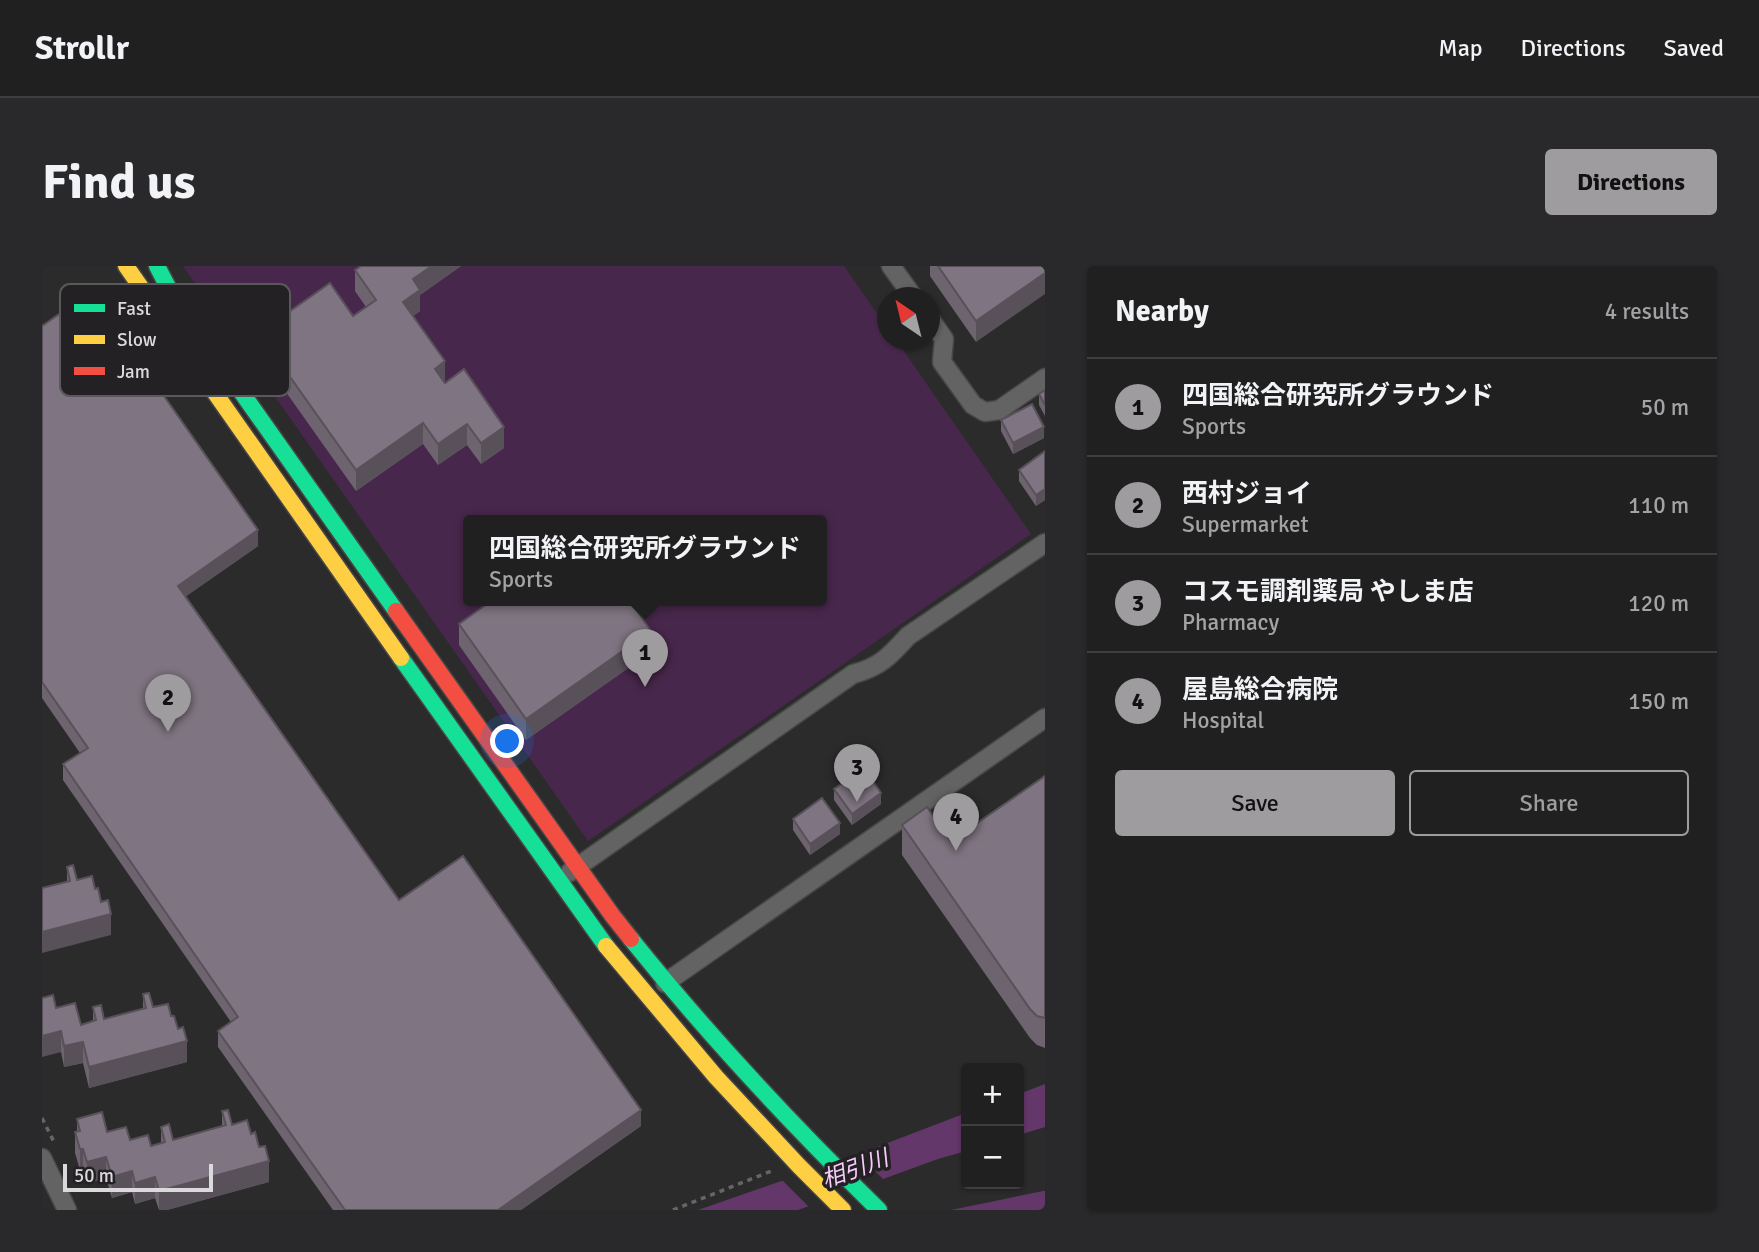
<!DOCTYPE html>
<html lang="en">
<head>
<meta charset="utf-8">
<style>
	:root { --surface:#212021; --page:#29282a; --text:#f1f3f6; --muted:#a2a3a5; --line:#3e3e3f; --accent:#9e9c9e }
	body { margin:0; font-family:Signika,"Noto Sans JP",sans-serif; background:var(--page); color:var(--text) }
	.controls { position:absolute; right:21px; bottom:21px; display:grid; overflow:hidden; border-radius:7px; box-shadow:0 2px 5px #0004 }
	.controls button { width:63px; height:63px; display:grid; place-items:center; padding:0; border:0; border-bottom:2px solid var(--line); background:var(--surface); color:var(--text); font:35px sans-serif }
	.compass { position:absolute; left:835px; top:21px; width:63px; height:63px; border-radius:50%; background:var(--surface); box-shadow:0 2px 5px #0004; rotate:325deg }
	.scale { position:absolute; left:21px; bottom:18px; width:150px; box-sizing:border-box; padding-left:7px; border:4px solid #dbd9db; border-top:0; font-size:19px; line-height:24px; white-space:nowrap; color:#dbd9db; -webkit-text-stroke:5px #232123; paint-order:stroke }
	.you { position:absolute; left:466px; top:476px; width:24px; height:24px; margin:-18px; border:5px solid #fff; border-radius:50%; background:#1a73e8; box-shadow:0 0 0 10px #1a73e833 }
	.badge { display:grid; place-items:center; width:46px; height:46px; border-radius:50%; background:var(--accent); color:#111; font-size:23px; font-weight:700 }
	.pin { position:absolute; translate:-50% -58px; filter:drop-shadow(0 2px 4px #0008) }
	.pin::after { content:''; position:absolute; top:37px; width:24px; height:21px; background:inherit; clip-path:polygon(0 0,100% 0,50% 100%) }
	.popup { position:absolute; left:421px; top:249px; width:364px; height:91px; box-sizing:border-box; display:grid; place-content:center; border-radius:7px; background:var(--surface); filter:drop-shadow(0 2px 5px #0005); font-size:23px; white-space:nowrap; color:var(--muted) }
	.popup b { font-size:26px; color:var(--text) }
	.popup::after { content:''; position:absolute; left:50%; top:100%; margin-left:-14px; border:14px solid transparent; border-top-color:var(--surface) }
	.list { margin:0; padding:0; list-style:none }
	h2 { display:flex; justify-content:space-between; align-items:center; height:91px; margin:0; padding:0 28px; font-size:30px }
	h2 small { font-size:23px; font-weight:400; color:var(--muted) }
	.list li { display:grid; grid-template-columns:46px 1fr auto; gap:21px; align-items:center; box-sizing:border-box; height:98px; padding:0 28px; border-top:2px solid var(--line) }
	.list b { display:block; font-size:26px; white-space:nowrap }
	.list p { margin:0; font-size:23px; white-space:nowrap; color:var(--muted) }
	.list em { font-size:23px; font-style:normal; color:var(--muted) }
	.actions { display:flex; gap:14px; padding:21px 28px }
	.actions a { flex:1; padding:16px 0; border:2px solid var(--accent); border-radius:7px; text-align:center; font-size:24px; color:var(--accent) }
	.actions .main { background:var(--accent); color:#111 }
	.map { position:relative; flex:none; width:1003px; height:944px; overflow:hidden; border-radius:7px }
	header { display:flex; align-items:center; gap:42px; box-sizing:border-box; height:98px; padding:0 35px; background:var(--surface); border-bottom:2px solid var(--line) }
	header strong { font-size:33px }
	nav { display:flex; gap:38px; margin-inline-start:auto; font-size:24px }
	.intro { display:flex; align-items:center; justify-content:space-between; box-sizing:border-box; height:168px; padding:0 42px }
	h1 { margin:0; font-size:49px }
	.button { padding:18px 32px; border-radius:7px; background:var(--accent); color:#111; font-size:24px; font-weight:700 }
	main { display:flex; gap:42px; padding:0 42px }
	aside { flex:1; background:var(--surface); border-radius:7px; box-shadow:0 2px 5px #0004 }
	.map>svg:first-child { display:block }
</style>
</head>
<body>
<header>
<strong>Strollr</strong>
<nav><a>Map</a><a>Directions</a><a>Saved</a></nav>
</header>
<div class="intro"><h1>Find us</h1><a class="button">Directions</a></div>
<main>
<div class="map">
<svg width="1003" height="944" viewBox="0 0 1003 944">
	<rect width="100%" height="100%" fill="#2c2b2c"/>
	<!-- green -->
	<path fill="#48274c" fill-rule="evenodd" d="M 141,0 L 802,0 L 845,62 L 846,74 L 854,74 L 989,268 L 546,575 ZM 426,255 L 780,255 L 780,335 L 426,335 Z"/>
	<!-- water -->
	<g fill="#64376a">
		<path d="M 1003,818 L 1003,861 L 977,869 L 977,828 Z"/>
		<path d="M 924,847 L 924,885 L 896,893 L 756,944 L 656,944 L 814,889 Z"/>
		<path d="M 1001,925 L 1003,925 L 1003,944 L 909,944 Z"/>
	</g>
	<!-- pier -->
	<path fill="#2c2b2c" d="M 813,885 L 844,916 L 769,943 L 737,911 Z"/>
	<g fill="none" stroke-linecap="round" stroke-linejoin="round">
		<defs>
			<g id="street">
				<path d="M 849,0 L 872,32"/>
				<path d="M 888,53 L 902,73 L 900,96 L 931,139 L 943,146 L 957,144 L 1003,112"/>
				<path d="M 528,606 L 811,408 C 838,401 848,390 866,370 L 1003,277"/>
				<path d="M 623,717 L 1003,452"/>
				<path d="M 0,892 L 25,944"/>
			</g>
			<g id="fast">
				<path d="M 115,0 L 128,25 L 354,345"/>
				<path d="M 359,392 L 564,680"/>
				<path d="M 589,673 C 666,769 749,858 837,944"/>
			</g>
			<g id="slow">
				<path d="M 84,0 L 359,392"/>
				<path d="M 564,680 L 674,811 L 757,900 L 801,944"/>
			</g>
			<path id="jam" d="M 354,345 L 570,649 L 589,673"/>
		</defs>
		<!-- street casing -->
		<use href="#street" stroke="#484748" stroke-width="21"/>
		<!-- fast casing -->
		<use href="#fast" stroke="#484748" stroke-width="19"/>
		<!-- slow casing -->
		<use href="#slow" stroke="#484748" stroke-width="19"/>
		<!-- jam casing -->
		<use href="#jam" stroke="#484748" stroke-width="19"/>
		<!-- path -->
		<g stroke="#676667" stroke-width="3.5" stroke-dasharray="5 5" stroke-linecap="butt">
			<path d="M 0,852 L 13,878"/>
			<path d="M 631,944 L 732,904"/>
		</g>
		<!-- street -->
		<use href="#street" stroke="#646364" stroke-width="18"/>
		<!-- fast -->
		<use href="#fast" stroke="#16e098" stroke-width="16"/>
		<!-- slow -->
		<use href="#slow" stroke="#ffcf43" stroke-width="16"/>
		<!-- jam -->
		<use href="#jam" stroke="#f24e42" stroke-width="16"/>
	</g>
	<!-- wall -->
	<g fill="#6d646f">
		<path d="M 319,0 L 419,0 L 378,29 L 378,45 L 371,50 L 403,116 L 462,182 L 439,198 L 425,179 L 396,199 L 381,178 L 314,225 L 217,88 L 217,67 L 311,50 L 324,41 L 313,25 L 313,4 Z"/>
		<path d="M 888,0 L 1003,0 L 934,76 L 888,10 Z"/>
		<path d="M 0,60 L 216,280 L 144,330 L 357,634 L 599,860 L 479,944 L 291,944 L 176,781 L 176,765 L 189,756 L 21,514 L 21,498 L 38,487 L 0,432 Z"/>
		<path d="M 1003,124 L 1003,150 L 997,139 L 997,128 Z"/>
		<path d="M 959,154 L 1002,172 L 971,188 L 959,165 Z"/>
		<path d="M 1003,185 L 1003,234 L 994,240 L 977,215 L 977,204 Z"/>
		<path d="M 417,358 L 609,386 L 484,474 L 417,379 Z"/>
		<path d="M 1003,510 L 1003,782 L 995,779 L 988,772 L 860,589 L 860,559 L 909,575 Z"/>
		<path d="M 792,523 L 839,538 L 810,559 L 792,534 Z"/>
		<path d="M 751,553 L 798,568 L 768,589 L 751,564 Z"/>
		<path d="M 25,601 L 35,614 L 53,623 L 69,669 L 25,616 Z"/>
		<path d="M 101,728 L 111,741 L 129,750 L 145,796 L 47,822 L 41,797 L 22,801 L 19,786 L 14,742 L 39,759 L 51,755 L 51,741 L 62,753 L 101,743 Z"/>
		<path d="M 180,845 L 190,859 L 209,868 L 227,916 L 125,944 L 117,944 L 113,932 L 93,938 L 90,926 L 70,932 L 64,912 L 45,917 L 41,904 L 38,904 L 33,887 L 33,866 L 35,865 L 35,853 L 65,866 L 88,874 L 109,880 L 119,877 L 119,861 L 131,874 L 180,860 Z"/>
	</g>
	<!-- shaded-wall -->
	<g fill="#59515a">
		<path d="M 390,0 L 419,0 L 378,29 L 378,45 L 361,57 L 361,36 L 371,13 Z"/>
		<path d="M 1003,7 L 1003,28 L 934,76 L 934,55 Z"/>
		<path d="M 403,95 L 403,116 L 393,124 L 393,103 Z"/>
		<path d="M 381,157 L 381,178 L 314,225 L 314,204 Z"/>
		<path d="M 425,158 L 425,179 L 396,199 L 396,178 Z"/>
		<path d="M 462,161 L 462,182 L 439,198 L 439,177 Z"/>
		<path d="M 1002,161 L 1002,172 L 971,188 L 971,177 Z"/>
		<path d="M 1003,223 L 1003,234 L 994,240 L 994,229 Z"/>
		<path d="M 216,264 L 216,280 L 136,336 L 136,320 Z"/>
		<path d="M 609,365 L 609,386 L 484,474 L 484,453 Z"/>
		<path d="M 839,527 L 839,538 L 810,559 L 810,548 Z"/>
		<path d="M 798,557 L 798,568 L 768,589 L 768,578 Z"/>
		<path d="M 69,648 L 69,669 L 0,687 L 0,666 Z"/>
		<path d="M 19,765 L 19,786 L 0,791 L 0,770 Z"/>
		<path d="M 145,775 L 145,796 L 47,822 L 47,801 Z"/>
		<path d="M 41,776 L 41,797 L 22,801 L 22,780 Z"/>
		<path d="M 599,844 L 599,860 L 479,944 L 456,944 Z"/>
		<rect x="38" y="883" width="3" height="21"/>
		<path d="M 64,891 L 64,912 L 45,917 L 45,896 Z"/>
		<path d="M 227,895 L 227,916 L 125,944 L 117,944 L 117,925 Z"/>
		<path d="M 90,905 L 90,926 L 70,932 L 70,911 Z"/>
		<path d="M 113,911 L 113,932 L 93,938 L 93,917 Z"/>
	</g>
	<!-- building -->
	<g fill="#7f7481" stroke="#59515a" stroke-width="2">
		<path d="M 319,0 L 390,0 L 371,13 L 378,24 L 361,36 L 403,95 L 393,103 L 403,117 L 422,103 L 462,161 L 439,177 L 425,158 L 396,178 L 381,157 L 314,204 L 217,67 L 288,17 L 311,50 L 334,34 L 313,4 Z"/>
		<path d="M 896,0 L 1003,0 L 1003,7 L 934,55 Z"/>
		<path d="M 49,26 L 216,264 L 136,320 L 357,634 L 421,590 L 599,844 L 456,944 L 303,944 L 176,765 L 196,751 L 21,498 L 46,482 L 0,416 L 0,60 Z"/>
		<path d="M 1003,124 L 1003,139 L 997,128 Z"/>
		<path d="M 990,138 L 1002,161 L 971,177 L 959,154 Z"/>
		<path d="M 1003,185 L 1003,223 L 994,229 L 977,204 Z"/>
		<path d="M 449,335 L 588,335 L 609,365 L 484,453 L 417,358 Z"/>
		<path d="M 822,502 L 839,527 L 810,548 L 792,523 Z"/>
		<path d="M 1003,510 L 1003,752 L 995,750 L 988,743 L 860,559 L 885,541 L 909,575 Z"/>
		<path d="M 780,532 L 798,557 L 768,578 L 751,553 Z"/>
		<path d="M 31,599 L 35,614 L 50,610 L 53,623 L 56,622 L 59,636 L 66,634 L 69,648 L 0,666 L 0,622 L 28,615 L 25,601 Z"/>
		<path d="M 107,727 L 111,741 L 126,738 L 129,750 L 132,750 L 136,763 L 141,761 L 145,775 L 47,801 L 41,776 L 22,780 L 19,765 L 0,770 L 0,732 L 11,729 L 14,742 L 33,737 L 39,759 L 54,754 L 51,741 L 59,739 L 62,753 L 104,742 L 101,728 Z"/>
		<path d="M 186,844 L 190,859 L 205,854 L 209,868 L 213,866 L 217,881 L 223,880 L 227,895 L 117,925 L 113,911 L 93,917 L 90,905 L 70,911 L 64,891 L 45,896 L 41,883 L 38,883 L 33,866 L 38,865 L 35,853 L 60,846 L 65,866 L 84,861 L 88,874 L 106,869 L 109,880 L 123,876 L 119,861 L 127,858 L 131,874 L 184,859 L 180,845 Z"/>
	</g>
	<g text-anchor="middle" dominant-baseline="central" stroke-width="7" stroke-linejoin="round" paint-order="stroke">
		<!-- water labels -->
		<g font-size="23" font-style="italic" fill="#f9ccfe" stroke="#232123">
			<text transform="translate(813 903) rotate(-20)">相引川</text>
		</g>
	</g>
	<!-- legend -->
	<rect x="18" y="18" width="230" height="112" rx="10" fill="#232123" stroke="#5a585a" stroke-width="2"/>
	<rect x="32" y="38" width="31" height="8" fill="#16e098"/>
	<rect x="32" y="69" width="31" height="9" fill="#ffcf43"/>
	<rect x="32" y="101" width="31" height="8" fill="#f24e42"/>
	<g font-size="19" fill="#dbd9db">
		<text x="75" y="49">Fast</text>
		<text x="75" y="80">Slow</text>
		<text x="75" y="112">Jam</text>
	</g>
</svg>
<div class="controls">
<button>+</button>
<button>−</button>
</div>
<svg class="compass" viewBox="-18 -18 36 36"><path d="M0-13l5 13h-10z" fill="#e53935"/><path d="M0 13l5-13h-10z" fill="#a2a3a5"/></svg>
<div class="scale">50 m</div>
<div class="you"></div>
<div class="pin badge" style="left:603px;top:421px">1</div>
<div class="popup"><b>四国総合研究所グラウンド</b>Sports</div>
<div class="pin badge" style="left:126px;top:466px">2</div>
<div class="pin badge" style="left:815px;top:536px">3</div>
<div class="pin badge" style="left:914px;top:585px">4</div>
</div>
<aside>
<h2>Nearby<small>4 results</small></h2>
<ul class="list">
<li><span class="badge">1</span><div><b>四国総合研究所グラウンド</b><p>Sports</p></div><em>50 m</em></li>
<li><span class="badge">2</span><div><b>西村ジョイ</b><p>Supermarket</p></div><em>110 m</em></li>
<li><span class="badge">3</span><div><b>コスモ調剤薬局 やしま店</b><p>Pharmacy</p></div><em>120 m</em></li>
<li><span class="badge">4</span><div><b>屋島総合病院</b><p>Hospital</p></div><em>150 m</em></li>
</ul>
<div class="actions"><a class="main">Save</a><a>Share</a></div>
</aside>
</main>
</body>
</html>
